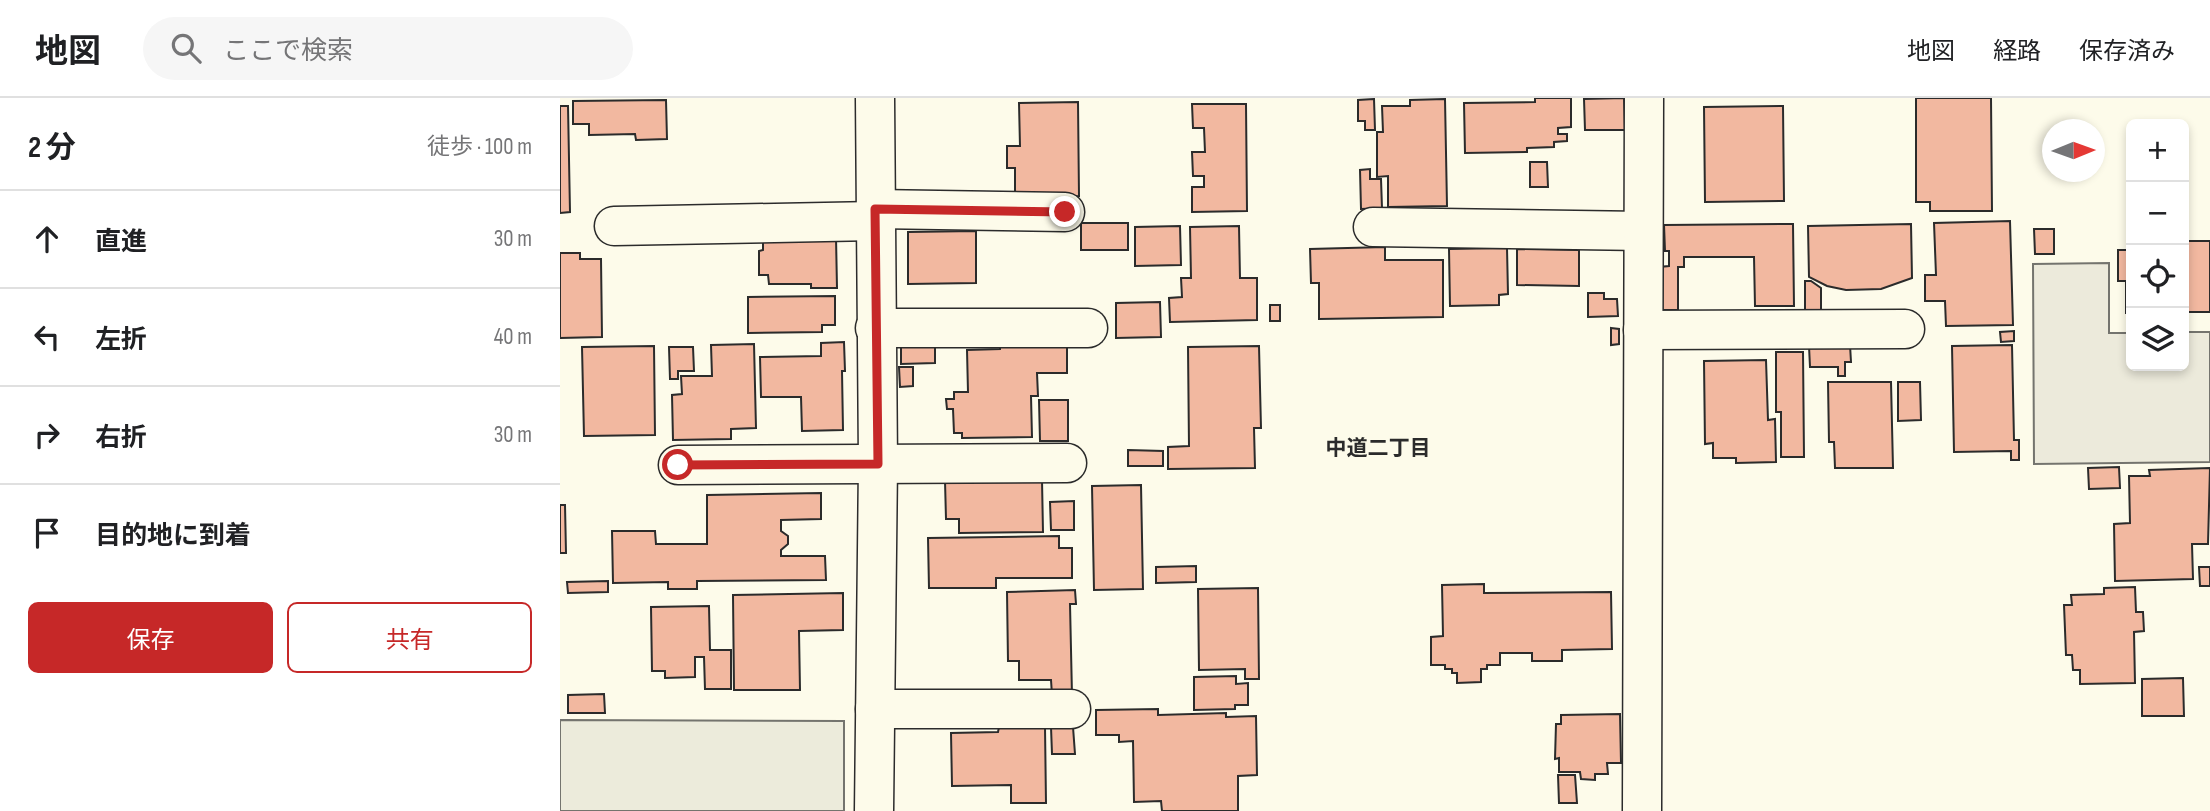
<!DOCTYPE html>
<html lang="ja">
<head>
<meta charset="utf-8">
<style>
	:root { --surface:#fff; --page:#f6f6f6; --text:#202124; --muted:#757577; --line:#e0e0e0; --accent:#c62828 }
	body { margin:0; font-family:"Sofia Sans Condensed","Noto Sans JP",sans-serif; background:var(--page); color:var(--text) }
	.controls { position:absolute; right:21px; top:21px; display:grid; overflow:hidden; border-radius:10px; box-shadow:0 4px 10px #0003 }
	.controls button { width:63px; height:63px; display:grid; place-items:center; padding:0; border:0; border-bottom:2px solid var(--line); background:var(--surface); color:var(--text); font:35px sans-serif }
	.compass { position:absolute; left:1482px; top:21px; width:63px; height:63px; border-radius:50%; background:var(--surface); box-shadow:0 4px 10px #0003; rotate:89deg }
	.stop { position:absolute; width:21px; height:21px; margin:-16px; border:5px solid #c62828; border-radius:50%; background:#fff }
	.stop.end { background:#c62828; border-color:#fff; box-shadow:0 2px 7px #0008 }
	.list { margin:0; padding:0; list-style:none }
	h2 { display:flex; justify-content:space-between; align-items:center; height:91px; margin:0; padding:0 28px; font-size:30px }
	h2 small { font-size:23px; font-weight:400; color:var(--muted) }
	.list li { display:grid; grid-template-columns:46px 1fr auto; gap:21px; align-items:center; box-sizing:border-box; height:98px; padding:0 28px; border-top:2px solid var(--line) }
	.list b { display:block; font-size:26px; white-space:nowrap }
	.list em { font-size:23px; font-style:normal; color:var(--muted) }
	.actions { display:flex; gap:14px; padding:21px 28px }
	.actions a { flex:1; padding:16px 0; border:2px solid var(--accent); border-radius:10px; text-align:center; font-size:24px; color:var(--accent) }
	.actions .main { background:var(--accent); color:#fff }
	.icon { flex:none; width:38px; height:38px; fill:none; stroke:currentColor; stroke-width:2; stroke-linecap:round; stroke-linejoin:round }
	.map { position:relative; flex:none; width:1650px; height:713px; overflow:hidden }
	header { display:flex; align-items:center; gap:42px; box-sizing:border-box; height:98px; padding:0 35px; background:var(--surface); border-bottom:2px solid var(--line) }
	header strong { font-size:33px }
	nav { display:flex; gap:38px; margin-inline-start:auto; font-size:24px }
	.search { width:490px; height:63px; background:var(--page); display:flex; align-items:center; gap:18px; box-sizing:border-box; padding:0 24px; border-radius:38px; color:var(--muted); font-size:26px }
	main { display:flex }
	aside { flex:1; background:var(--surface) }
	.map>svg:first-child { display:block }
</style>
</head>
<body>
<header>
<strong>地図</strong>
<div class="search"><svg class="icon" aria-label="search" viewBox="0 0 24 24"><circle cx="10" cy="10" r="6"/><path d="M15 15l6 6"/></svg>ここで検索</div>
<nav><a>地図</a><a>経路</a><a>保存済み</a></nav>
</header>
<main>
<aside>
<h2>2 分<small>徒歩 · 100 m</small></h2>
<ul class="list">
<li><svg class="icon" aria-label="ahead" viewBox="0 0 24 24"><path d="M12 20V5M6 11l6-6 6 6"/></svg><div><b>直進</b></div><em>30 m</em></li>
<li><svg class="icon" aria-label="left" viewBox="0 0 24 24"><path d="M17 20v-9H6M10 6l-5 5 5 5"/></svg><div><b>左折</b></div><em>40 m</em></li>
<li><svg class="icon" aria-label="right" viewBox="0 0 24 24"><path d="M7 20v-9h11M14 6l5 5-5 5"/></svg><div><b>右折</b></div><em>30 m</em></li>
<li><svg class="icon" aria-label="arrive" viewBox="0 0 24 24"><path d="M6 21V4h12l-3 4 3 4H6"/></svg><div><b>目的地に到着</b></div></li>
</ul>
<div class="actions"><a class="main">保存</a><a>共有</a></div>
</aside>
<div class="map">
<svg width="1650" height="713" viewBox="0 0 1650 713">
	<rect width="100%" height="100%" fill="#fdfbea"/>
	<!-- green -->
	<path fill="#ecebdb" stroke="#74746e" stroke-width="2" d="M 0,622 L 284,623 L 284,713 L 0,713 Z"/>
	<!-- parking -->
	<path fill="#eceadb" stroke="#74746e" stroke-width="2" d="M 1549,165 L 1549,235 L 1571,235 L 1571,268 L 1624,268 L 1624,234 L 1650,234 L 1650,364 L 1474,366 L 1473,166 Z"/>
	<!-- building -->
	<g fill="#f2b8a0" stroke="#2b2b2b" stroke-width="2">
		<path d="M 975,0 L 1011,0 L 1011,29 L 998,30 L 998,36 L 1007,36 L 1007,43 L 994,44 L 994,49 L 967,50 L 967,54 L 905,55 L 904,5 L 975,4 Z"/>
		<path d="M 1064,0 L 1065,32 L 1025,32 L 1024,1 Z"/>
		<path d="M 1356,0 L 1431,0 L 1432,113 L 1370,113 L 1370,104 L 1356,104 Z"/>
		<path d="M 814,1 L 815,32 L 805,32 L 805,23 L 798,23 L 798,2 Z"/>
		<path d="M 885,1 L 887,108 L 828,109 L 828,78 L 817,79 L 817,34 L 823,34 L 822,8 L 850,8 L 850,2 Z"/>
		<path d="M 106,2 L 107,41 L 76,42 L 75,36 L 29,37 L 29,26 L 13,26 L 13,3 Z"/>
		<path d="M 518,4 L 519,98 L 455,99 L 455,70 L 447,70 L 447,48 L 460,48 L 459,5 Z"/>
		<path d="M 632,6 L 686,6 L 687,113 L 632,114 L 632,89 L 644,89 L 644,78 L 633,78 L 632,54 L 645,54 L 644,30 L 633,30 Z"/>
		<path d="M 0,8 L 8,8 L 10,114 L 0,115 Z"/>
		<path d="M 1223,8 L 1224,103 L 1145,104 L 1144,9 Z"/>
		<path d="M 970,64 L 987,64 L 988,89 L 970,89 Z"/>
		<path d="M 810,71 L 810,81 L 821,81 L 822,110 L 801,111 L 800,72 Z"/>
		<path d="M 1450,123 L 1453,227 L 1386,228 L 1385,203 L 1365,203 L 1365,177 L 1376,177 L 1374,125 Z"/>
		<rect x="521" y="125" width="47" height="27"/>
		<path d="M 1233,126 L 1234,208 L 1195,208 L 1194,159 L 1124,159 L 1124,169 L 1118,169 L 1118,212 L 1100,212 L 1099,169 L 1109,168 L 1109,153 L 1105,153 L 1104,127 Z"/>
		<path d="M 1351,126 L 1352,180 L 1321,191 L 1286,192 L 1267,188 L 1249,179 L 1248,128 Z"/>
		<path d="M 620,128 L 621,167 L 575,168 L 575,129 Z"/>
		<path d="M 679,128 L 680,180 L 697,180 L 697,222 L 610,224 L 609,200 L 622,199 L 621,180 L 631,180 L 630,129 Z"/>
		<path d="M 1474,131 L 1494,131 L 1494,156 L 1475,156 Z"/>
		<path d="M 416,133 L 416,185 L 348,186 L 348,134 Z"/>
		<path d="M 276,139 L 277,190 L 251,190 L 251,186 L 209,186 L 208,177 L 199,177 L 199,153 L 203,152 L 203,141 Z"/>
		<rect x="1624" y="143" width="26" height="71"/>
		<path d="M 825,149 L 825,162 L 883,162 L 883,219 L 759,221 L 759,185 L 751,185 L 750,151 Z"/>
		<path d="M 947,150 L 948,196 L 939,197 L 939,207 L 890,208 L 889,151 Z"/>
		<path d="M 957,151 L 1019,152 L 1019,188 L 957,187 Z"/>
		<path d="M 1558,152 L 1571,152 L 1571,215 L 1566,215 L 1566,183 L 1558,183 Z"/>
		<path d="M 0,155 L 20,155 L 20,161 L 41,161 L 42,239 L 0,240 Z"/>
		<path d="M 1245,183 L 1251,183 L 1261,190 L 1261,214 L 1245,215 Z"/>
		<path d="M 1028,195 L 1044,195 L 1044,201 L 1057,201 L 1058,218 L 1028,219 Z"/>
		<path d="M 275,198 L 275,227 L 262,227 L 262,234 L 188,235 L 188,199 Z"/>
		<path d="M 600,204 L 601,239 L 556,240 L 556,205 Z"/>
		<rect x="710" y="207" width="10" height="16"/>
		<path d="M 1051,230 L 1059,231 L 1059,246 L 1051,247 Z"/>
		<path d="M 1454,233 L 1454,243 L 1441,244 L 1440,234 Z"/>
		<path d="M 375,243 L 375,265 L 341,266 L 341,244 Z"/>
		<path d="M 507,243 L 507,275 L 477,275 L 478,298 L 471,298 L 472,339 L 402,340 L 402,335 L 394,335 L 393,311 L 387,311 L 386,301 L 394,301 L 394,294 L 408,294 L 407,252 L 440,251 L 440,244 Z"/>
		<path d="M 284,244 L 285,273 L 282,273 L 283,332 L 242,333 L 241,299 L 201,299 L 200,259 L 261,258 L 261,245 Z"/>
		<path d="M 194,246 L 196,330 L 171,331 L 171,341 L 113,342 L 112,297 L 122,296 L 121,278 L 152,278 L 151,247 Z"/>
		<path d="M 1290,247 L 1291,264 L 1285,264 L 1285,278 L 1278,278 L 1278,269 L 1250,269 L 1249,248 Z"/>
		<path d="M 1452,247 L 1454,342 L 1459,342 L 1459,362 L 1451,362 L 1451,353 L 1394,354 L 1392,248 Z"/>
		<path d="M 94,248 L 95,337 L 24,338 L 22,249 Z"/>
		<path d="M 699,248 L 701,330 L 694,330 L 695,370 L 608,371 L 608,349 L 629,348 L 628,249 Z"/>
		<path d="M 109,249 L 133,249 L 134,273 L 118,273 L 118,281 L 110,281 Z"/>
		<path d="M 1216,254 L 1243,254 L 1244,359 L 1221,359 L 1221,314 L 1216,314 Z"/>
		<path d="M 1206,262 L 1208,322 L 1215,321 L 1216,364 L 1176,365 L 1176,360 L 1153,360 L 1153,345 L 1145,346 L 1144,263 Z"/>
		<path d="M 339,269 L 353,269 L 353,288 L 340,289 Z"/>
		<path d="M 1268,284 L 1331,284 L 1333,370 L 1275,370 L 1274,344 L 1269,344 Z"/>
		<path d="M 1338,284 L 1360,284 L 1361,322 L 1338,323 Z"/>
		<path d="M 479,302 L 508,302 L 508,343 L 480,343 Z"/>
		<path d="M 568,352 L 603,353 L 603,368 L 568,368 Z"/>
		<path d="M 1559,369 L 1560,390 L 1529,391 L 1528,370 Z"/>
		<path d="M 1650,370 L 1648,446 L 1632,446 L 1633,481 L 1555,483 L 1554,426 L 1570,425 L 1569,378 L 1590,378 L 1589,372 Z"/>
		<path d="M 482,382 L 483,434 L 399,435 L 399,421 L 386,421 L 385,383 Z"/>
		<path d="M 581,387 L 583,491 L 534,492 L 532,388 Z"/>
		<path d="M 261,395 L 261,421 L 221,422 L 221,433 L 228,438 L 228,446 L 221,452 L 221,458 L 265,458 L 266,482 L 137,483 L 137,491 L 108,491 L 108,484 L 53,485 L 52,433 L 95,433 L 96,446 L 147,446 L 147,397 Z"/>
		<path d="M 514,403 L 514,432 L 491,432 L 490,404 Z"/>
		<path d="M 0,407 L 5,407 L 6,455 L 0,455 Z"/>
		<path d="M 499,438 L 499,450 L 512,450 L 512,480 L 436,480 L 436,490 L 369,490 L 368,440 Z"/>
		<path d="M 636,468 L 636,484 L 596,485 L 596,469 Z"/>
		<path d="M 1639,469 L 1650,469 L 1650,488 L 1640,488 Z"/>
		<path d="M 48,483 L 48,494 L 8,495 L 7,484 Z"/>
		<path d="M 924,486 L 924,495 L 1051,494 L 1052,551 L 1002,552 L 1002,563 L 972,563 L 972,555 L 940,555 L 940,567 L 927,567 L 927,571 L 921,571 L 921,584 L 897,585 L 897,575 L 892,575 L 892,571 L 885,571 L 885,567 L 871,567 L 871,539 L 883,538 L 882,487 Z"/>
		<path d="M 1575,489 L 1576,514 L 1583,514 L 1584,533 L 1574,534 L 1575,585 L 1520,586 L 1520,572 L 1513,572 L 1512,557 L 1506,557 L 1504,507 L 1512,507 L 1511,497 L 1544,496 L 1544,490 Z"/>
		<path d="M 698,490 L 699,581 L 685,581 L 685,571 L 639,572 L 638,491 Z"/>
		<path d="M 515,492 L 516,506 L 510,506 L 512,597 L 492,597 L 491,582 L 459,582 L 459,563 L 448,563 L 447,494 Z"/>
		<path d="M 283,495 L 283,532 L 239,533 L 240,592 L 174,592 L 173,497 Z"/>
		<path d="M 149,508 L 150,552 L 171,552 L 171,591 L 145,591 L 144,559 L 135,559 L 135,579 L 105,580 L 105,573 L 92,573 L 91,509 Z"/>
		<path d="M 676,578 L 676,586 L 688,585 L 688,607 L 675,607 L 675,611 L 634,612 L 634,579 Z"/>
		<path d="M 1623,580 L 1624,618 L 1582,618 L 1582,581 Z"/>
		<path d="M 44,596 L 45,615 L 8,615 L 8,597 Z"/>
		<path d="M 598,611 L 598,617 L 666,615 L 666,619 L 696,618 L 697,677 L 678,678 L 678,713 L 602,713 L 601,703 L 574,704 L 573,643 L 559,644 L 559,637 L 536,637 L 536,612 Z"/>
		<path d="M 1060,616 L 1061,665 L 1047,665 L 1048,676 L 1035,676 L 1035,682 L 1021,681 L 1020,674 L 999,674 L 999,660 L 995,661 L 996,626 L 1001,626 L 1001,617 Z"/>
		<path d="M 439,629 L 485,629 L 486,705 L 451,705 L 451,687 L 392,688 L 391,635 L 438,634 Z"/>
		<path d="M 491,629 L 513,629 L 515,656 L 492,656 Z"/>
		<path d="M 998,677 L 1015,677 L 1017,705 L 999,705 Z"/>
	</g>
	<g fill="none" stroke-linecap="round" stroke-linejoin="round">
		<defs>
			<g id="minor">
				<path d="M 315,111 L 505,114"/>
				<path d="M 54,128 L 315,123"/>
				<path d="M 813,129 L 1083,133"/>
				<path d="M 315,230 L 528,230"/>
				<path d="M 1083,232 L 1345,231"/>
				<path d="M 118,367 L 507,365"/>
				<path d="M 315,611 L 511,611"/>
				<path d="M 314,713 L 318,366 L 315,0"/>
				<path d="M 1082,713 L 1084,0"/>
			</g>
		</defs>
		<!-- minor casing -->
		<use href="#minor" stroke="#2b2b2b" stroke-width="41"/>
		<!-- minor -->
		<use href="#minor" stroke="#fdfbea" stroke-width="38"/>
	</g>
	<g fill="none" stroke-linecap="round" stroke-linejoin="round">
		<!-- route -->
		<path stroke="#c62828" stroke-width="9" d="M 118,367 L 318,366 L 315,111 L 505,114"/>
	</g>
	<g text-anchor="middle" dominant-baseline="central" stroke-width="5" stroke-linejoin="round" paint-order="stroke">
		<!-- neighbourhood labels -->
		<g font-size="21" font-weight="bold" fill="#2b2b2b" stroke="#fdfbea">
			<text x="818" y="350">中道二丁目</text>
		</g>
	</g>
</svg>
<div class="controls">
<button>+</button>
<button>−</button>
<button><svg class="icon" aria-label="locate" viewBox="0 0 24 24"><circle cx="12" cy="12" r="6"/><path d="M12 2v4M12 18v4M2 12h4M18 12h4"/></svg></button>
<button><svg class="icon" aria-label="layers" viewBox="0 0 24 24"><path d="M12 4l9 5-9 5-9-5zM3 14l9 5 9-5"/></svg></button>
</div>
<svg class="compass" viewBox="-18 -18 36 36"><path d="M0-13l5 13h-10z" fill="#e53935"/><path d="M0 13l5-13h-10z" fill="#757577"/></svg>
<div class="stop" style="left:118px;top:367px"></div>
<div class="stop end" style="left:505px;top:114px"></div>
</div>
</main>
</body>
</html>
